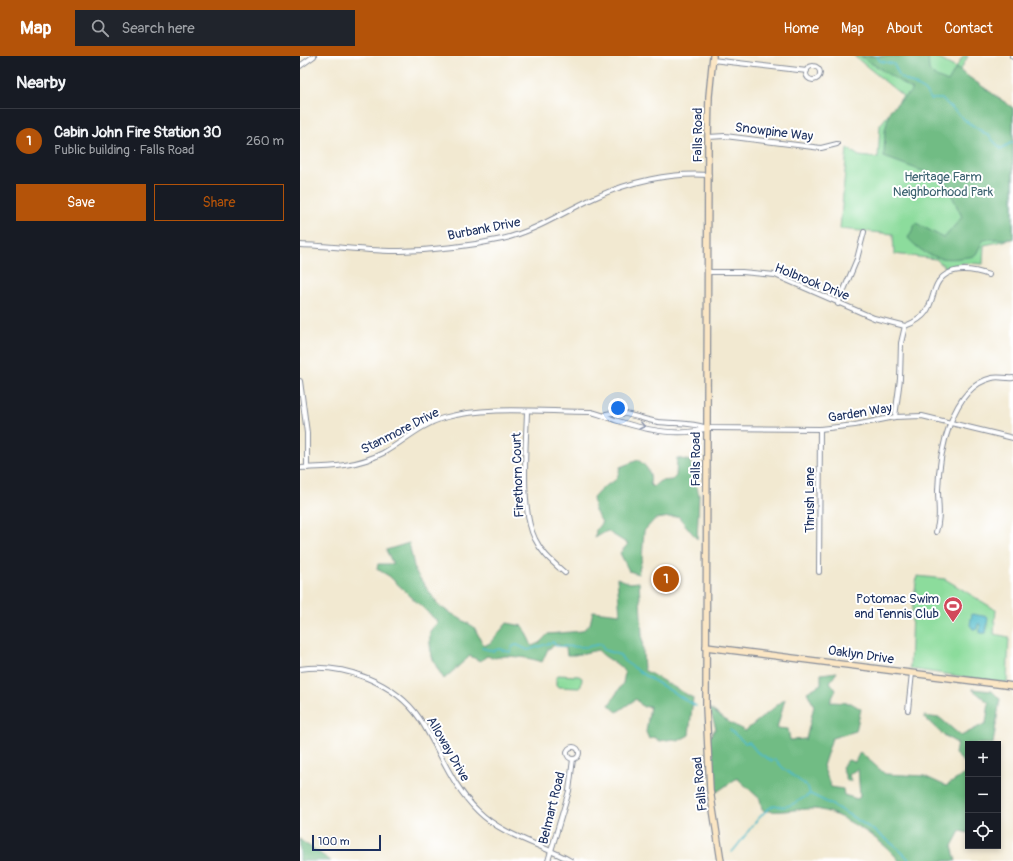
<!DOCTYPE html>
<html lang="en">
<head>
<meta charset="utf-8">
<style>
	:root { --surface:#171b24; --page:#20242c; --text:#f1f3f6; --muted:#9ea1a6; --line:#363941; --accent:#b45309 }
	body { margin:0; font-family:Pangolin,sans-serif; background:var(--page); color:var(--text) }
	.controls { position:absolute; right:12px; bottom:12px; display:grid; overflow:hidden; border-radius:0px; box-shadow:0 2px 6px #0003 }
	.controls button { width:36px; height:36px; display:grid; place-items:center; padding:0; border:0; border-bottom:1px solid var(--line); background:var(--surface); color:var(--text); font:20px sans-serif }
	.scale { position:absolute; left:12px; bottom:10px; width:69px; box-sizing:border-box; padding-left:4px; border:2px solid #1b2f5e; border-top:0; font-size:11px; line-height:14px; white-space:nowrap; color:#1b2f5e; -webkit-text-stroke:3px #fff; paint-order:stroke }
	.you { position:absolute; left:318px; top:352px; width:14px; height:14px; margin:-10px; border:3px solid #fff; border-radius:50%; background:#1a73e8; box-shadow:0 0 0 6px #1a73e833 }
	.badge { display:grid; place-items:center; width:26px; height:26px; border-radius:50%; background:var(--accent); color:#fff; font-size:13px; font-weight:700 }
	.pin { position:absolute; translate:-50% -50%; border:2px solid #fff; box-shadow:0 1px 4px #0006 }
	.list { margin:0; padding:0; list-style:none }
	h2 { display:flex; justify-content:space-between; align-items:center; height:52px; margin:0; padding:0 16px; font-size:17px }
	h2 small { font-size:13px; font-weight:400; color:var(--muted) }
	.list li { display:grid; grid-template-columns:26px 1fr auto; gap:12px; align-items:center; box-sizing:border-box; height:64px; padding:0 16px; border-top:1px solid var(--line) }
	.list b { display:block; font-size:15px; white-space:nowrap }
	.list p { margin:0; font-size:13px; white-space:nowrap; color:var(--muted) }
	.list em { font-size:13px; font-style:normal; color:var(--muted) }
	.actions { display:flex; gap:8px; padding:12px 16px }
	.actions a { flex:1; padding:9px 0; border:1px solid var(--accent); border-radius:0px; text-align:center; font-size:14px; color:var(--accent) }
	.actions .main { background:var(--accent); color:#fff }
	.icon { flex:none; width:22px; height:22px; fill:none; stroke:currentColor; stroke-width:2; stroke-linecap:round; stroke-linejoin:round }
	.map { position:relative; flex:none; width:713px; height:805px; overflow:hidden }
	header { display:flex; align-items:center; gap:24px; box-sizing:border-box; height:56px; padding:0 20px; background:var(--accent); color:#fff }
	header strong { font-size:19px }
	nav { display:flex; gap:22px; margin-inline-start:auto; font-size:14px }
	.search { width:280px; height:36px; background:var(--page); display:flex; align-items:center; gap:10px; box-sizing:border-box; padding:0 14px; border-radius:0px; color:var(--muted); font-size:15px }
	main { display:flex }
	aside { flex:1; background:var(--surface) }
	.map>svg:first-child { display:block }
</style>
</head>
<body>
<header>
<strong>Map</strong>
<div class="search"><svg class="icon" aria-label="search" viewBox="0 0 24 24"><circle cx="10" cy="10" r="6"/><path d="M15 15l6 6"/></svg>Search here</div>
<nav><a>Home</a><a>Map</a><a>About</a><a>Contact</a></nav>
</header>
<main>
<aside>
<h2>Nearby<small></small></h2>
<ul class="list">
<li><span class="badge">1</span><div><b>Cabin John Fire Station 30</b><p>Public building · Falls Road</p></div><em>260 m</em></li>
</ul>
<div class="actions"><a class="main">Save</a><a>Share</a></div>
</aside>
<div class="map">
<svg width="713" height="805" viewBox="0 0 713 805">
	<rect width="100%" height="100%" fill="#fff"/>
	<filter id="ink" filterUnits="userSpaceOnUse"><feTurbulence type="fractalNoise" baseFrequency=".025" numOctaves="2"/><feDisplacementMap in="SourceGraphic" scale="8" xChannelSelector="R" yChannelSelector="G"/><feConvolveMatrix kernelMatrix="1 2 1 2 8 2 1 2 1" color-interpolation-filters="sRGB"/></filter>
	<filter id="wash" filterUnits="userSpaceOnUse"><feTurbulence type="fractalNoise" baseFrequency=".012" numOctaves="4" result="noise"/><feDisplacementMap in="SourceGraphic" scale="16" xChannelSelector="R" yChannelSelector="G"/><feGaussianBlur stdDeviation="0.9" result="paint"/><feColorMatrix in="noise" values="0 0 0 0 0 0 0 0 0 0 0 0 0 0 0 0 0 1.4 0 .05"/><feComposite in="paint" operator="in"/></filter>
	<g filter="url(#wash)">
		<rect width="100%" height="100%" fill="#f2e9d1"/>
		<!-- green -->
		<g fill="#8cdc9c" stroke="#54867d">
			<path d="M 554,0 L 634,0 L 656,12 L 663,0 L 668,0 L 660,15 L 713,52 L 713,183 L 684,189 L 683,208 L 664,207 L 646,212 L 636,203 L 594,198 L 593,178 L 540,173 L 547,92 L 559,100 L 578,102 L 580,69 L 603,40 Z"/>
			<path d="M 617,520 L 645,523 L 696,554 L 694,578 L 709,581 L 707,627 L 610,613 L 612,555 Z"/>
			<path d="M 258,619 L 279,620 L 282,622 L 281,630 L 279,632 L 258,631 L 256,629 L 256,621 Z"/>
		</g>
		<!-- forest -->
		<g fill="#71bc84" stroke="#467671">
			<path d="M 560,0 L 628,0 L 629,14 L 636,21 L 648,26 L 656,12 L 713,52 L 713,183 L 684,183 L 675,200 C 645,205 629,205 608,182 L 616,167 L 644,182 L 662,161 L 644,123 L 584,101 L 585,75 L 590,54 L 613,34 Z"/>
			<path d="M 377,402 L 390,405 L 399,439 L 397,483 L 378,460 L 355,463 L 344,475 L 342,503 L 338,518 L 329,515 L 320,497 L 328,488 L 307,475 L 295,482 L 296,474 L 302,466 L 295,455 L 293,442 C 297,438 301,433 305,430 C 317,424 317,424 320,411 L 338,404 C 347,410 352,417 350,428 L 353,431 L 360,425 L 372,424 L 376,420 Z"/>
			<path d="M 109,487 L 115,515 L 139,550 L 174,571 L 184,590 L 190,587 L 207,567 L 223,570 L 232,590 L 239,587 L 248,578 L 282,575 L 290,568 L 293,555 L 320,558 L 317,522 L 330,527 L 339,526 L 344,614 L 393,642 L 389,679 L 378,685 L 373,683 L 360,685 L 354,681 L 349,683 L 346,676 L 350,650 L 343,651 L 336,643 L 317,656 L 309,649 L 323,627 L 325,617 C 318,605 306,604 298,594 L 275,599 L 267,599 L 266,592 L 257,588 L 248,593 L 242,606 C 231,602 220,601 208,600 C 197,600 198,604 187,600 L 180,605 L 170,600 L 144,623 C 132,605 129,597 130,575 L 138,566 L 89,520 L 77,513 L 78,508 L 93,508 L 86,494 Z"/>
			<path d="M 537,616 L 530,626 L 536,634 L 530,646 L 551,647 L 561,653 L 556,675 L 532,682 L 523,710 L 531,731 L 543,733 L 544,739 L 557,743 L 560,741 L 558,712 L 549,719 L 551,725 L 547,725 L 542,711 L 548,704 L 555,706 L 560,696 L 585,718 L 624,720 L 646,730 L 668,716 L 668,777 L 660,775 L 652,790 L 656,805 L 599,805 C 586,786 538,754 514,753 C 497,752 479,758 462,754 L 460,743 L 437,722 L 414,738 L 409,682 L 416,672 L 409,652 L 427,665 L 445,675 L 485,643 L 477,672 L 488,673 L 490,684 L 506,683 L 514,650 L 507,636 L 521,628 L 521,618 Z"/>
			<path d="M 672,633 L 692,635 L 700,643 L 693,688 L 668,688 L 668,714 L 667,709 L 655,698 L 657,687 L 643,679 L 623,660 L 640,662 L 661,680 L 686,667 L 689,647 Z"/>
			<path d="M 0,783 L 3,786 L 31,805 L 0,805 Z"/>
		</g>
		<!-- water -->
		<path fill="#4ebac9" stroke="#347494" d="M 672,558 L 688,561 L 686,577 L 680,577 L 680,568 L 678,568 L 677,573 L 673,573 L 670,569 Z"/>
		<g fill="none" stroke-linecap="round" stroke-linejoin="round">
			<!-- stream -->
			<g stroke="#4ebac9" stroke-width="1.5">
				<path d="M 577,0 L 580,5 L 594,8 L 600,21 L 623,33 L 631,43 L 642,43 L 666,65 L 689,80 L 701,93 L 712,86 L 713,87"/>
				<path d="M 182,592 L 193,595 L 199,593 L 210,596 L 213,590 L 217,589 L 228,594 L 253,586 L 256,590 L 286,591 L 301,588 L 304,594 L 320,599 L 324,605 L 346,620 L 396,650"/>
				<path d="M 430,674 L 445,687 L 449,686 L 457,696 L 472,705 L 475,703 L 484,713 L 508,731 L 510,738"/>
				<path d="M 432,796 C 444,783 460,755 475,749 C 487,755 499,744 510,738 C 535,749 594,784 610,805"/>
			</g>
		</g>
	</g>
	<g filter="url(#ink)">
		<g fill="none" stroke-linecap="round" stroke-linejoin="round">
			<defs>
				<g id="street">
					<path d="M 712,0 L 713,1"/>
					<path d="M 412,4 L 507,15"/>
					<path d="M 0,10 L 14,0"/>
					<circle cx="513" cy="17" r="7"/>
					<path d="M 408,81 L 425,80 L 521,92 L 537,88"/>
					<path d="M 0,189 C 33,190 67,195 100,195 C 134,194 170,190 202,183 C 236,175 263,156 294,142 C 328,126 371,116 409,119"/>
					<path d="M 408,216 L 442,216 L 475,219 L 574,262 L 605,270"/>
					<path d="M 538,248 L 557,203 L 564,176"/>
					<path d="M 0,325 L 7,377 L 7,412"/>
					<path d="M 227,356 C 226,390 220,453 235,483 C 242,498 254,507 265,517"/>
					<path d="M 306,358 C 323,354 340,363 358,366 C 375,368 391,366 407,372 L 520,373 L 555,369 L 595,361 L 622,360 L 713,382"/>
					<path d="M 595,361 L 600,323 L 601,287 L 605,270 C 613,267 621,263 626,256 C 631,249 632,241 635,233 C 643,209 670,212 689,219"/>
					<path d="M 0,412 C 29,411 56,411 83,397 C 103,386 120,369 143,362 C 188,349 244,356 291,356 C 300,358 307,361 315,364 C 342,373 379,382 407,372"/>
					<path d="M 636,476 C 641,459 638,451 638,434 C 639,398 651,331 692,322 C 699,320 706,323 713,322"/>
					<path d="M 519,516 L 520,373"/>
					<path d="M 0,613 C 43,607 95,626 120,663 C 140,694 151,729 178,755 C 203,780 241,788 271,805"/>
					<path d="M 608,654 L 612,617"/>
					<circle cx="273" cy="697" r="6"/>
					<path d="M 248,805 L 269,735 L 273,703"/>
				</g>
				<g id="secondary">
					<path d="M 413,0 L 409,40 L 408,81 L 406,651 L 410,734 L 421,805"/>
					<path d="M 406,591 L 713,630"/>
				</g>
			</defs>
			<!-- street casing -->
			<use href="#street" stroke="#868c98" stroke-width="6"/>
			<!-- secondary casing -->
			<use href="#secondary" stroke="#868c98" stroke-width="8"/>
			<!-- street -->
			<use href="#street" stroke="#fff" stroke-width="4"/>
			<!-- secondary -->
			<use href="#secondary" stroke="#fbe6c4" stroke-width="5.5"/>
		</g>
		<!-- one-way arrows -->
		<defs><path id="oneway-chevron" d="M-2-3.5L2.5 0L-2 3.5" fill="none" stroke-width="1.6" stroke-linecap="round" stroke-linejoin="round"/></defs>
		<use stroke="#8d97ae" href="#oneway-chevron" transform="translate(342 370) rotate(14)"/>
	</g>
	<!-- icons -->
	<defs>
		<symbol id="stadium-pin" viewBox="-11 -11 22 30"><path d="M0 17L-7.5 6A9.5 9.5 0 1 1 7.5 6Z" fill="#d1495b" stroke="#fff"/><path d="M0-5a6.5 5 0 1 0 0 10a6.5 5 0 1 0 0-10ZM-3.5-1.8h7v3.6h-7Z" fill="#fff"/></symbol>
	</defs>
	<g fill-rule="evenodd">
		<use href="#stadium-pin" x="642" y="539" width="22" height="30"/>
	</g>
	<g text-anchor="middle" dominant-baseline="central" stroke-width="4" stroke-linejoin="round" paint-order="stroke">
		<!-- street labels -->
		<g font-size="13" fill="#1b2f5e" stroke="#fff">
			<text transform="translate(474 76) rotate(7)">Snowpine Way</text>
			<text transform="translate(398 79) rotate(-90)">Falls Road</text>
			<text transform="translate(184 173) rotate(-11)">Burbank Drive</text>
			<text transform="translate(512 226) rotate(22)">Holbrook Drive</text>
			<text transform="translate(560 357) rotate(-9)">Garden Way</text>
			<text transform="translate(100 375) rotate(-27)">Stanmore Drive</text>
			<text transform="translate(396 403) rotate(-90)">Falls Road</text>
			<text transform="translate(218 419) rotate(-92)">Firethorn Court</text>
			<text transform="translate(510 444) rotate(-90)">Thrush Lane</text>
			<text transform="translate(561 599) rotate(8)">Oaklyn Drive</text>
			<text transform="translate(148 693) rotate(60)">Alloway Drive</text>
			<text transform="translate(400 728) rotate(-96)">Falls Road</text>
			<text transform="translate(252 752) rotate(-76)">Belmart Road</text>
		</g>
		<!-- park labels -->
		<g font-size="13" fill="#3d6371" stroke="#fff">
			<text x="643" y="121">Heritage Farm<tspan x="643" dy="15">Neighborhood Park</tspan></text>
		</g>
		<!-- poi labels -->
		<g font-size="13" fill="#1b2f5e" stroke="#fff" text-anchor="end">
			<text x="639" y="543">Potomac Swim<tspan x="639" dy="15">and Tennis Club</tspan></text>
		</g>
	</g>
</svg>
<div class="controls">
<button>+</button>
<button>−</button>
<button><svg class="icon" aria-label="locate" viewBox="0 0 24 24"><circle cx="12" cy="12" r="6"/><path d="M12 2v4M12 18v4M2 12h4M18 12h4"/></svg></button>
</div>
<div class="scale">100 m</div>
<div class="you"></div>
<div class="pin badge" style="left:366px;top:523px">1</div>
</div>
</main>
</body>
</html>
